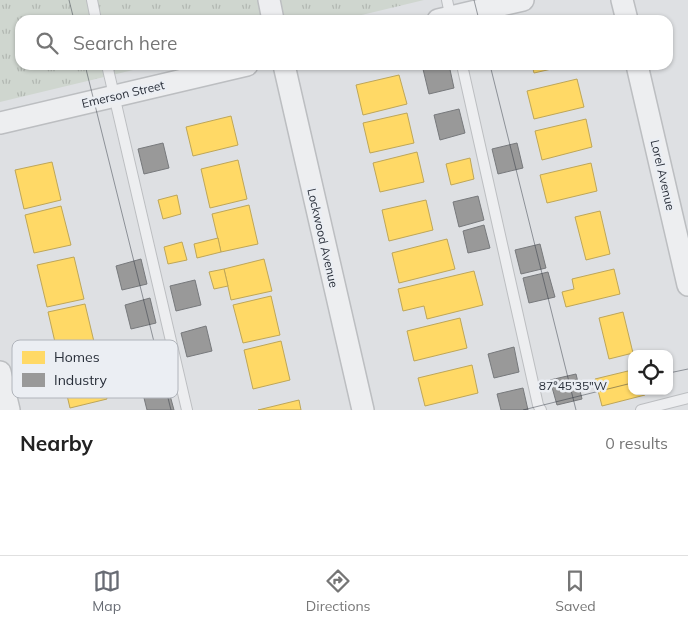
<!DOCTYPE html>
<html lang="en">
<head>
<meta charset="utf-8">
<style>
	:root { --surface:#fff; --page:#f6f6f6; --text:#222; --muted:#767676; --line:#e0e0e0; --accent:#686c74 }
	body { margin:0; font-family:Mulish,sans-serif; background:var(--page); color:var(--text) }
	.controls { position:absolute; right:15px; bottom:15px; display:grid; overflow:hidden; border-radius:10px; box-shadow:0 1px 4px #0004 }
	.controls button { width:45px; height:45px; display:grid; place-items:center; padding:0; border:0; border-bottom:1px solid var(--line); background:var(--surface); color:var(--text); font:25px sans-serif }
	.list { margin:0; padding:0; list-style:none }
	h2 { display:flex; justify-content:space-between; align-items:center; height:65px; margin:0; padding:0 20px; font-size:21px }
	h2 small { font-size:16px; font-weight:400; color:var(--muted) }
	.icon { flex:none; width:28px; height:28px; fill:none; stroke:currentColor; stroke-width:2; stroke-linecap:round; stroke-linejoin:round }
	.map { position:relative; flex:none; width:688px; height:410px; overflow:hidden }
	.search { position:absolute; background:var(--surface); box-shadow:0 1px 4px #0004; left:15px; right:15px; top:15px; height:55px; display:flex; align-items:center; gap:12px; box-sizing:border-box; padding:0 18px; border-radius:15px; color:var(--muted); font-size:19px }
	.sheet { height:145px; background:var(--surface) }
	nav { display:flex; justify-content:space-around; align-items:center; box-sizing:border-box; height:70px; border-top:1px solid var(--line); background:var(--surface); font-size:14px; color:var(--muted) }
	nav a { display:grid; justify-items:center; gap:2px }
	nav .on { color:var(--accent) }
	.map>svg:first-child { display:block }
</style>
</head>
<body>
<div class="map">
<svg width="688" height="410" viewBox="0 0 688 410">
	<defs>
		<pattern id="grass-tufts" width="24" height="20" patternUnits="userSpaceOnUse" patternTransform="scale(1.25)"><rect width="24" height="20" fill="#cfd6cf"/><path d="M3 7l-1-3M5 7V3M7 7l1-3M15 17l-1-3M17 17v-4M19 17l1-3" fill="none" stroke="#b2b8b2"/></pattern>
	</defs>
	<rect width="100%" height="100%" fill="#dee0e3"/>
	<!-- grass -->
	<path fill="url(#grass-tufts)" d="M 0,0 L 424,0 L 341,20 L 20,20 L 20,65 L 154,65 L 0,102 Z"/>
	<!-- homes -->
	<g fill="#ffd966" stroke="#bea658">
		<path d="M 532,65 L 569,65 L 534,73 Z"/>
		<path d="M 399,75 L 407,104 L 363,115 L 356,85 Z"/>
		<path d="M 577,79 L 584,107 L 534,119 L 527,91 Z"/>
		<path d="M 407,113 L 414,143 L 370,153 L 363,123 Z"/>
		<path d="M 231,116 L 238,145 L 193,156 L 186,127 Z"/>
		<path d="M 586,119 L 592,147 L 542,160 L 535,131 Z"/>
		<path d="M 417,152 L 424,182 L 380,192 L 373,163 Z"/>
		<path d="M 470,158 L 474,179 L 451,185 L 446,164 Z"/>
		<path d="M 238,160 L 247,199 L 210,208 L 201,169 Z"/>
		<path d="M 52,162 L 61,200 L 24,209 L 15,170 Z"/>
		<path d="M 591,163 L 597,191 L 547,203 L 540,175 Z"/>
		<path d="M 177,195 L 181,214 L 163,219 L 158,200 Z"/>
		<path d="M 426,200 L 433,230 L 389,241 L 382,210 Z"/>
		<path d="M 249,205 L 258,244 L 221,252 L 212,214 Z"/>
		<path d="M 61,206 L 71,245 L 34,253 L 25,215 Z"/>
		<path d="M 600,211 L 610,254 L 586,260 L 575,217 Z"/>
		<path d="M 218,238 L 221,252 L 197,258 L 194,244 Z"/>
		<path d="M 447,239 L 455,269 L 399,283 L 392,253 Z"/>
		<path d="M 182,242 L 187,260 L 168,264 L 164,247 Z"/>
		<path d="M 74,257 L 84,299 L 47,307 L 37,265 Z"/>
		<path d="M 264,259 L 272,291 L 231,300 L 224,269 Z"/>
		<path d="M 224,269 L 228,286 L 214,289 L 209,272 Z"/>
		<path d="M 614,269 L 620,294 L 566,307 L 562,292 L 574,289 L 572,279 Z"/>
		<path d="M 474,271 L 483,305 L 427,319 L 424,306 L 403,311 L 398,289 Z"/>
		<path d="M 271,296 L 280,335 L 243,343 L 233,305 Z"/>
		<path d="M 85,304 L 95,346 L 58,355 L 48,312 Z"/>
		<path d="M 623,312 L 633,353 L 609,359 L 599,318 Z"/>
		<path d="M 460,318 L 467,348 L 414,361 L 407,331 Z"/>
		<path d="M 281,341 L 290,380 L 253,389 L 244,350 Z"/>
		<path d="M 97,357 L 107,399 L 70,408 L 60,366 Z"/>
		<path d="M 472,365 L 478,393 L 425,406 L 418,378 Z"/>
		<path d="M 632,370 L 632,391 L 644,391 L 645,395 L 602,406 L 595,379 Z"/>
		<path d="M 299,400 L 301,410 L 258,410 Z"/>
	</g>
	<!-- industry -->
	<g fill="#999" stroke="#77797c">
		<path d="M 441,65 L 449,65 L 454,88 L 429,94 L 423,69 Z"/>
		<path d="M 459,109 L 465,133 L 440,140 L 434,115 Z"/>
		<path d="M 163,143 L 169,168 L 144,174 L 138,149 Z"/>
		<path d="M 517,143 L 523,168 L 498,174 L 492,149 Z"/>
		<path d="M 478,196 L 484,220 L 459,227 L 453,202 Z"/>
		<path d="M 484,225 L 490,248 L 468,253 L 463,231 Z"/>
		<path d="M 540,244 L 546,268 L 521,274 L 515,250 Z"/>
		<path d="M 141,259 L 147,284 L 122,290 L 116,266 Z"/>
		<path d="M 548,272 L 555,297 L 529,303 L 523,278 Z"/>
		<path d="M 195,280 L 201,305 L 176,311 L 170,286 Z"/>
		<path d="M 150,298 L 156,323 L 131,329 L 125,305 Z"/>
		<path d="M 206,326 L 212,351 L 187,357 L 181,333 Z"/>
		<path d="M 514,347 L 519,372 L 494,378 L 488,354 Z"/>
		<path d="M 576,374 L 582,399 L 557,405 L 550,380 Z"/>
		<path d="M 168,388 L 174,410 L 147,410 L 143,394 Z"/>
		<path d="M 523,388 L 528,410 L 501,410 L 497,394 Z"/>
	</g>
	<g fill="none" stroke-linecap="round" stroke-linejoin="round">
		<defs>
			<g id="lane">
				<path d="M 92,0 L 96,20"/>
				<path d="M 447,0 L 451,19"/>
				<path d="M 107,65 L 187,410"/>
				<path d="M 462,65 L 538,405 L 541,410"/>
				<path d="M 641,410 L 688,398"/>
			</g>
			<g id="street">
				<path d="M 269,0 L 273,20"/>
				<path d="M 622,0 L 627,20"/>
				<path d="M 438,20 L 523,0"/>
				<path d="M 284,65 L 363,410"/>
				<path d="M 637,65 L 688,285"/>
				<path d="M 0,123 L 247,65"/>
				<path d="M 0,372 L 9,410"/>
			</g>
		</defs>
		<!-- lane casing -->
		<use href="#lane" stroke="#bcbec1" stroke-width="12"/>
		<!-- street casing -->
		<use href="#street" stroke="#bcbec1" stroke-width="24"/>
		<!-- lane -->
		<use href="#lane" stroke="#edeef0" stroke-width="10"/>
		<!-- street -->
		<use href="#street" stroke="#edeef0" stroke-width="21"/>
	</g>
	<!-- ticks -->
	<path fill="none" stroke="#282e39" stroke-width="1" stroke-opacity="0.45" d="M 69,0 L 74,20M 474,0 L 479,20M 85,65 L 171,410M 490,65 L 576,410M 669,373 L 688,369M 523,410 L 632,383"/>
	<g text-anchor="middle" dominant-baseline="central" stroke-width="5" stroke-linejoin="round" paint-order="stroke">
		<!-- street labels -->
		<g font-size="12" fill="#282e39" stroke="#ebeef3">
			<text transform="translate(123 94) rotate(-13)">Emerson Street</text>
			<text transform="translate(663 175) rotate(77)">Lorel Avenue</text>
			<text transform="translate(323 238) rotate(77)">Lockwood Avenue</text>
		</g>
	</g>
	<!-- legend -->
	<rect x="12" y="340" width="166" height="58" rx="8" fill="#ebeef3" stroke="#b0b4bb" stroke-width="1"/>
	<rect x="22" y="351" width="23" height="13" fill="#ffd966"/>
	<rect x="22" y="373" width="23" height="14" fill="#999"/>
	<g font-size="14" fill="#282e39">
		<text x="54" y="362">Homes</text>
		<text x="54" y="385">Industry</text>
	</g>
	<g font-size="12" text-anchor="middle" fill="#282e39" stroke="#ebeef3" stroke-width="5" stroke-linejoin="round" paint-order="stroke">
		<text x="573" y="390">87°45'35"W</text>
	</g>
</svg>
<div class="controls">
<button><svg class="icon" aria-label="locate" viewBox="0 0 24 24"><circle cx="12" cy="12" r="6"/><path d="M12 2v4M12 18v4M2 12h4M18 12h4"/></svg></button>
</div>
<div class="search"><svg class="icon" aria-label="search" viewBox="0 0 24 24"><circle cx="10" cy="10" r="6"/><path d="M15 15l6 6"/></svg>Search here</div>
</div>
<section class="sheet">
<h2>Nearby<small>0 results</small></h2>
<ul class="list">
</ul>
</section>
<nav>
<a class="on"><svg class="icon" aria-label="map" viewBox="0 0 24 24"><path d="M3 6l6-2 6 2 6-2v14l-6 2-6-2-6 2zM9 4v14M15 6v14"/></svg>Map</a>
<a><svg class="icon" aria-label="directions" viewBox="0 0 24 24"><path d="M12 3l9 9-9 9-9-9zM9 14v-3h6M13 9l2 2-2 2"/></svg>Directions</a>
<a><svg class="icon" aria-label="saved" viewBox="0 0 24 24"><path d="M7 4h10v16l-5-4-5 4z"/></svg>Saved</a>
</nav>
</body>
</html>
